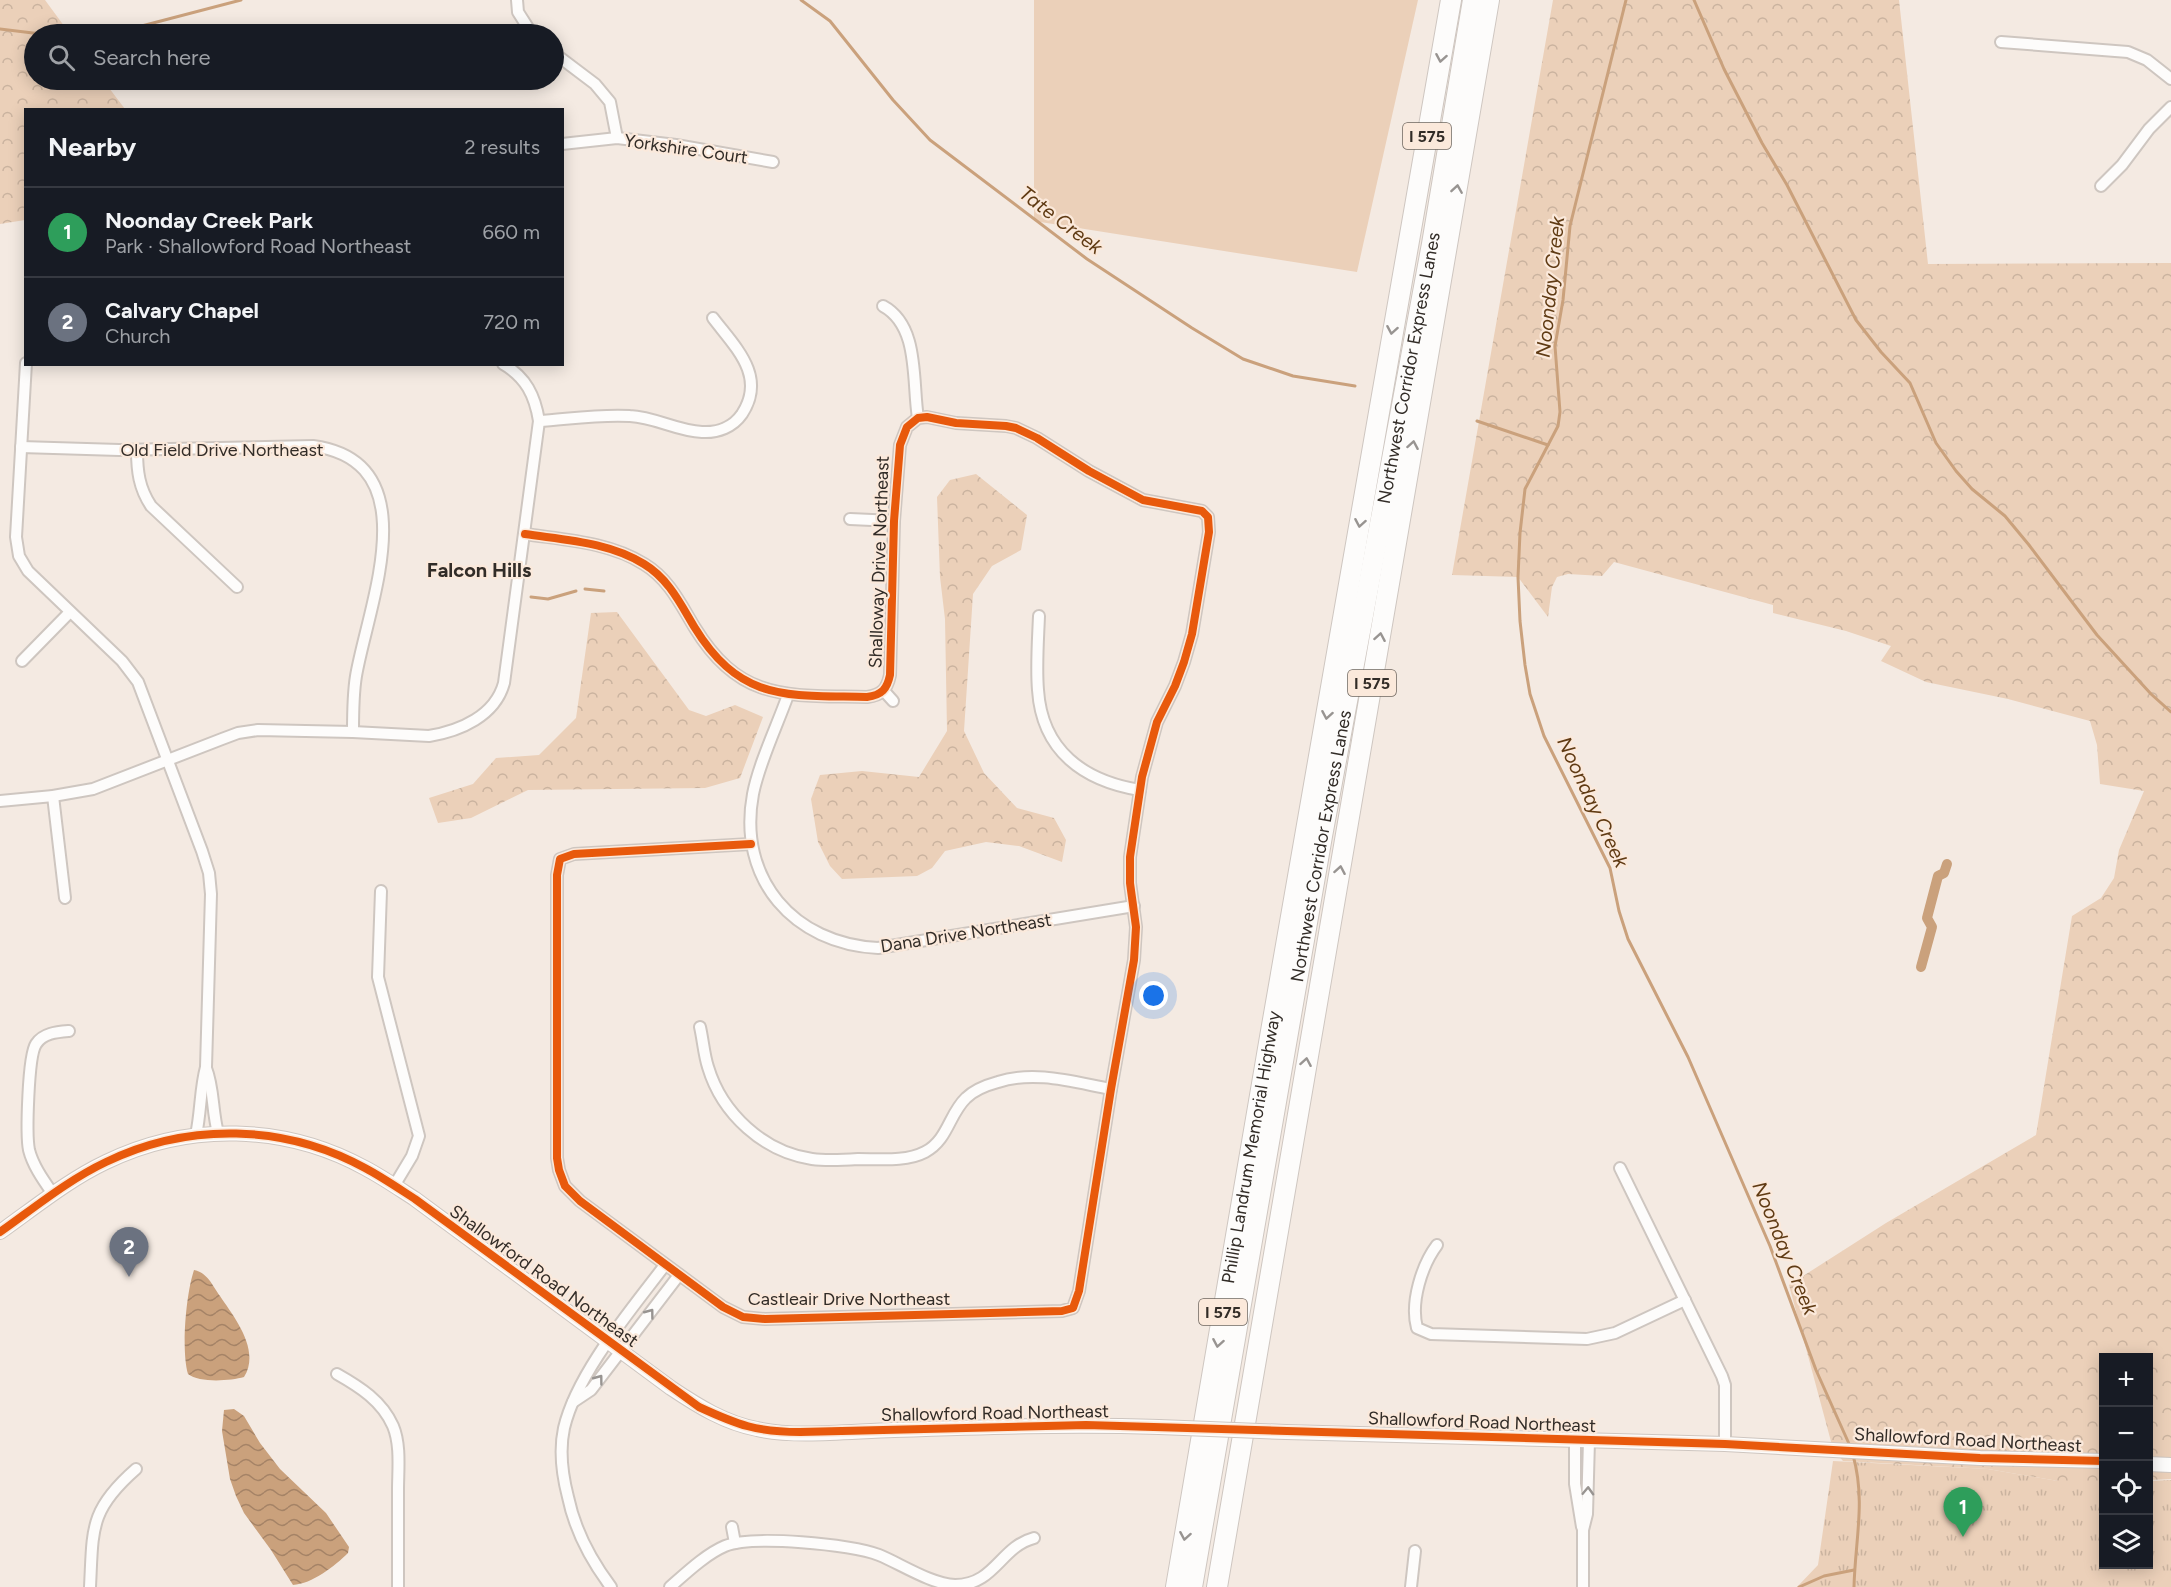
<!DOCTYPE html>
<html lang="en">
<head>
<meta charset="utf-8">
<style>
	:root { --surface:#171b24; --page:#242831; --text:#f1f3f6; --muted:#9ea1a6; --line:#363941; --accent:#0f766e }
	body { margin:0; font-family:Figtree,sans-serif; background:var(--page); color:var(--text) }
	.controls { position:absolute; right:18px; bottom:18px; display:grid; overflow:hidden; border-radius:0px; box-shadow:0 3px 15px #0003 }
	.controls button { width:54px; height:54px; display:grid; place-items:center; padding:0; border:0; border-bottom:2px solid var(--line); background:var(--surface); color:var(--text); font:30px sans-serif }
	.you { position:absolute; left:1154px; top:996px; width:21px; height:21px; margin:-15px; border:4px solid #fff; border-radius:50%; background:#1a73e8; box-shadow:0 0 0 9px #1a73e833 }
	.badge { display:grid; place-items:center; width:39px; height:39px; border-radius:50%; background:var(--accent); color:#fff; font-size:20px; font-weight:700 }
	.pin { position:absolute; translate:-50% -50px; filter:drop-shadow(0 2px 3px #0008) }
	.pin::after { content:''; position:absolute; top:32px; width:21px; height:18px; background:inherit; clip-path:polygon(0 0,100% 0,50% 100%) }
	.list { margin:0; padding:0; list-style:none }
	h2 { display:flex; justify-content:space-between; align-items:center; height:78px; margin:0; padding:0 24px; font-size:26px }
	h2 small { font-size:20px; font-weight:400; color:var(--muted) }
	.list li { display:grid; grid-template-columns:39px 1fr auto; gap:18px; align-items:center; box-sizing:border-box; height:90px; padding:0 24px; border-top:2px solid var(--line) }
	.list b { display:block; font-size:22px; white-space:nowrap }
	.list p { margin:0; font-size:20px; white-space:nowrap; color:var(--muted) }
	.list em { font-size:20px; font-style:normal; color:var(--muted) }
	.icon { flex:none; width:33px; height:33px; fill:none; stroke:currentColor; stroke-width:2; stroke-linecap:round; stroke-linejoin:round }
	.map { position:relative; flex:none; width:2171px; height:1587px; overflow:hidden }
	.search { position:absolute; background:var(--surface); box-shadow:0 3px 15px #0003; left:24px; top:24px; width:540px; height:66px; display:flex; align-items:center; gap:15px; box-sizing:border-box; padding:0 21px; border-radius:33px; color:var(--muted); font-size:22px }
	.panel { position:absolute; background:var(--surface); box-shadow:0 3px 15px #0003; left:24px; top:108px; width:540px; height:258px; border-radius:0px }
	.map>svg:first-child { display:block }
</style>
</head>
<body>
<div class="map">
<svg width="2171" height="1587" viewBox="0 0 2171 1587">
	<defs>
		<pattern id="forest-crowns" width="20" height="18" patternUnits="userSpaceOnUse" patternTransform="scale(1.5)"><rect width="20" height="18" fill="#ebd0b9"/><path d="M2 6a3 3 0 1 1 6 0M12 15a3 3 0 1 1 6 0" fill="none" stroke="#cab39f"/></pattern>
		<pattern id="park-tufts" width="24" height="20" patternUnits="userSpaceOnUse" patternTransform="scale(1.5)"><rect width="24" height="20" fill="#ebd0b9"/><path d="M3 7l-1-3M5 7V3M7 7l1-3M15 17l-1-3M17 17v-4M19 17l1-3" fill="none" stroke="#cab39f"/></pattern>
		<pattern id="water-waves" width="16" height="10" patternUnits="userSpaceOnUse" patternTransform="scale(1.5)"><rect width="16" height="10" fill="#caa17c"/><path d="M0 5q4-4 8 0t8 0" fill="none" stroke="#a58366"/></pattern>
	</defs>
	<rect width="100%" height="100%" fill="#f4eae2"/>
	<!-- grass -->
	<path fill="#ebd0b9" d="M 1034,0 L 1418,0 L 1357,272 L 1034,221 Z"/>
	<!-- forest -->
	<g fill="url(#forest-crowns)">
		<path d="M 0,0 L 45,0 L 70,34 L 34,34 L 34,80 L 103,80 L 125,109 L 26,110 L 25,220 L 0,224 Z"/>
		<path d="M 1553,0 L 1899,0 L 1928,264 L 2171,263 L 2171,1479 L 2149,1480 L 2148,1358 L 2104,1358 L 2103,1481 L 2058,1481 L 1988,1469 L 1843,1461 L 1833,1449 L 1789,1285 L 1886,1223 L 2036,1135 L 2072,916 L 2101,898 L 2114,878 L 2119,850 L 2144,791 L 2100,784 L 2097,745 L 2090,721 L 2008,699 L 1926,682 L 1881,661 L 1891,646 L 1846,631 L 1773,613 L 1773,605 L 1614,562 L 1602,576 L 1568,574 L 1557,577 L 1552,587 L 1548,617 L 1518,577 L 1452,575 Z"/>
		<path d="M 976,474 L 1027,515 L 1021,550 L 992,566 L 973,594 L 964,731 L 984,773 L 1017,808 L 1054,818 L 1066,840 L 1062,862 L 1019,846 L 986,842 L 945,851 L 932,868 L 917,876 L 842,879 L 830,866 L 818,842 L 811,799 L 820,775 L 862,771 L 919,777 L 947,731 L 945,619 L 940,577 L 937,497 L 950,480 Z"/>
		<path d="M 617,612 L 689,710 L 706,716 L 735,705 L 763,717 L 740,778 L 705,788 L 528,790 L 471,818 L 438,823 L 429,798 L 473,784 L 496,758 L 539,755 L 576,718 L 591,613 Z"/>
	</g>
	<!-- park -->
	<path fill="url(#park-tufts)" d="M 1833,1461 L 1988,1469 L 2058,1481 L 2103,1481 L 2104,1564 L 2148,1564 L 2149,1481 L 2171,1480 L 2171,1587 L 1797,1587 L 1818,1565 Z"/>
	<!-- water -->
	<g fill="url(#water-waves)">
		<path d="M 194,1270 C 208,1273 212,1285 220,1296 C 234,1317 261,1350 244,1377 C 230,1381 199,1383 188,1374 C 181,1350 186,1294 194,1270 Z"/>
		<path d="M 234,1409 L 244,1416 L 260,1443 L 280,1469 L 326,1513 L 349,1547 L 348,1553 C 335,1566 312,1584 293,1585 L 271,1550 L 244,1513 L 236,1496 L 230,1479 L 222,1431 L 224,1410 Z"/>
	</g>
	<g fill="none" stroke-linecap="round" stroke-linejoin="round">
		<!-- stream -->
		<g stroke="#caa17c" stroke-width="3">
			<path d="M 801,0 L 830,21 L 893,100 L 930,140 L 1087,259 L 1192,328 L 1243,359 L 1293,376 L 1355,386"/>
			<path d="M 1626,0 L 1570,226 L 1563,300 L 1555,346 L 1560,412 L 1558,426 L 1525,489 L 1520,533 L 1518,577 L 1520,621 L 1525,665 L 1530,694 L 1544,736 L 1610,868 L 1619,911 L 1628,939 L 1688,1057 L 1770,1246 L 1816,1370 L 1850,1446"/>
			<path d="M 1694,0 L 1724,69 L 1762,143 L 1787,185 L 1856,320 L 1881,352 L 1910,383 L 1936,443 L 1956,471 L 1972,489 L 2005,516 L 2029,545 L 2097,635 L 2151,694 L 2171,712"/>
			<path d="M 0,29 L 41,34"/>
			<path d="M 111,34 L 241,0"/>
			<path d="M 1477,421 L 1548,445"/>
			<path d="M 585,589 L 604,591"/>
			<path d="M 531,597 L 548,599 L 576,591"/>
			<path d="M 1853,1455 C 1866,1501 1855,1541 1854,1587"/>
			<path d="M 1799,1587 L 1824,1576 L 1854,1570"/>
		</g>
		<!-- canal -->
		<path stroke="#caa17c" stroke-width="10" d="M 1921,967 L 1932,927 L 1927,918 L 1938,876 L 1944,873 L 1947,864"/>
		<defs>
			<g id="minor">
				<path d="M 517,0 L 518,12 L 532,34"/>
				<path d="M 2001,42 L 2128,52 L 2147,60 L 2171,79"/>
				<path d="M 554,53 L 595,84 L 610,102 L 617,138"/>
				<path d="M 562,144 L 617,138 L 676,145 L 773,162"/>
				<path d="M 2101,186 L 2122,165 L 2149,129 L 2171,107"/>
				<path d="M 883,306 C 920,326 912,382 918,418"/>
				<path d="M 26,363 L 16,537 L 19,556 L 28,571 L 122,661 L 138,682 L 202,851 L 209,873 L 211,894 L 206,1067 C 200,1089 201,1112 196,1135"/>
				<path d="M 539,421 C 569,419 600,414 630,416 C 655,417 677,431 702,432 C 718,433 733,427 742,414 C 767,376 735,347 713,318"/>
				<path d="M 21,447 L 119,450 L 313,446 C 430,462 368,605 356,676 C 353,694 353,714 353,732"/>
				<path d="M 137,450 C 137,471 139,488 151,506 L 237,587"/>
				<path d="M 850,519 L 894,521"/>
				<path d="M 525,534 C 565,540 609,542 644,564 C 669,579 681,605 695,628 C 741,703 789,695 867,697 C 882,695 887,689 890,675 L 894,521 L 900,445 L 907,427 L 918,418 L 927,417 L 956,423 L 1006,426 L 1016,428 L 1037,438 L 1089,471 L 1143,500 L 1202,511 L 1208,517 L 1209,532 L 1192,634 L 1184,662 L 1175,686 L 1157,722 L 1142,777 L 1130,857 L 1130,883 L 1136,927 L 1134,960 L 1111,1089 L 1079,1291 L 1073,1308 L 1062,1311 L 765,1319 L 743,1317 L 723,1307 L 580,1201 L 565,1186 L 559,1170 L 557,1158 L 557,875 L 560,859 L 574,854 L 751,844"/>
				<path d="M 1039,616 C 1038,641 1036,666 1038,690 C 1042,751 1084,781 1140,790"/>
				<path d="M 22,661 L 70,612"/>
				<path d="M 884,691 L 893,701"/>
				<path d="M 788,695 C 777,726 759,763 753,794 C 737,879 794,944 878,948 L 1134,906"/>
				<path d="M 53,796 L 65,898"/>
				<path d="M 0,801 L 53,796 L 93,789 L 222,739 L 238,733 L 258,730 L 353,732 L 429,736 C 460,731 495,716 504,683 L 539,421 C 535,396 526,377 503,364"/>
				<path d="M 381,891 L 378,977 L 419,1136 L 412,1156 L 394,1186"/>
				<path d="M 700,1027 C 703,1040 704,1055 708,1067 C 722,1114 764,1152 812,1159 C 827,1161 843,1160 858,1159 C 880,1159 906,1162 925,1152 C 948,1140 949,1114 966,1098 C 974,1090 987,1085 998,1082 C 1035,1070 1073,1082 1111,1089"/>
				<path d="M 206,1068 C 214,1088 212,1111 218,1133"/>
				<path d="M 1620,1168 L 1722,1376 L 1725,1385 L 1725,1444"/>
				<path d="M 53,1194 C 44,1181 33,1166 29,1150 C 26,1135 28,1056 36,1044 C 43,1033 57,1032 69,1031"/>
				<path d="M 1437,1245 C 1422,1265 1410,1302 1417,1328 L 1431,1334 L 1587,1339 L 1615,1333 L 1685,1300"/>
				<path d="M 337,1374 C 360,1387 382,1401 393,1426 C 401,1445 398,1470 398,1490 C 398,1522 398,1555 398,1587"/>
				<path d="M 573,1402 L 591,1390 L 679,1275"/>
				<path d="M 1575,1440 L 1575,1484 L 1582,1527"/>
				<path d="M 732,1527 L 735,1543"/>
				<path d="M 90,1587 C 93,1529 89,1510 136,1469"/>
				<path d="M 611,1587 C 590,1559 575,1531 568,1497 C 562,1474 559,1451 564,1428 C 577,1373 631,1310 665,1265"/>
				<path d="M 670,1587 C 686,1573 706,1554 725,1546 C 752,1535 851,1544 879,1555 C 901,1564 931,1584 955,1585 C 995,1585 1000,1547 1034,1538"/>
				<path d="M 1411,1587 L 1415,1551"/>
				<path d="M 1583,1587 L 1583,1530 L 1587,1514 L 1589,1440"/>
			</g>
			<g id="tertiary">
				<path d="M 0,1232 C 34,1208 68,1180 106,1162 C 188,1122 285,1124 365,1168 C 382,1177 398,1188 415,1199 L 671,1388 C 698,1406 725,1423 757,1429 C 796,1438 853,1431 894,1430 C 982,1427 1070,1424 1159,1427"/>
				<path d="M 1286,1432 L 1725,1444 L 1980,1458 L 2104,1461"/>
				<path d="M 2148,1464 L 2171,1465"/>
			</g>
			<g id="motorway">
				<path id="s1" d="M 1176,1587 L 1270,1037 L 1451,0"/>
				<path id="s2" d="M 1192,1587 L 1322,836 L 1432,244 L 1473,0"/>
				<path d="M 1217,1587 L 1489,0"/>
			</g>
		</defs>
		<!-- minor casing -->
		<use href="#minor" stroke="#cec6c0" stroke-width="14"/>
		<!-- tertiary casing -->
		<use href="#tertiary" stroke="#cec6c0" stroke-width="16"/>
		<!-- motorway casing -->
		<use href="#motorway" stroke="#cec6c0" stroke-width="22"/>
		<!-- minor -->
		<use href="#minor" stroke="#fdfcfb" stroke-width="10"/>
		<!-- tertiary -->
		<use href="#tertiary" stroke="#fdfcfb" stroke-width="14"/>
		<!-- motorway -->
		<use href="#motorway" stroke="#fdfcfb" stroke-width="20"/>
		<defs>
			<path id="tertiary-bridge" d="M 1159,1427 L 1286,1432"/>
		</defs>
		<!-- tertiary-bridge casing -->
		<use href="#tertiary-bridge" stroke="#cec6c0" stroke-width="16" stroke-linecap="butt"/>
		<!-- tertiary-bridge -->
		<use href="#tertiary-bridge" stroke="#fdfcfb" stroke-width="14"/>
		<defs>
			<g id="cycleway">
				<path d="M 525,534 C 565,540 609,542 644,564 C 669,579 681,605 695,628 C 741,703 789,695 867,697 C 882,695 887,689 890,675 L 894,521 L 900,445 L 907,427 L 918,418 L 927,417 L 956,423 L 1006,426 L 1016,428 L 1037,438 L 1089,471 L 1143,500 L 1202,511 L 1208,517 L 1209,532 L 1192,634 L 1184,662 L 1175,686 L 1157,722 L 1142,777 L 1130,857 L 1130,883 L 1136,927 L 1134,960 L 1111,1089 L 1079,1291 L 1073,1308 L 1062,1311 L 765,1319 L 743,1317 L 723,1307 L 580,1201 L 565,1186 L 559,1170 L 557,1158 L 557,875 L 560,859 L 574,854 L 751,844"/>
				<path d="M 0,1232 C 34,1208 68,1180 106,1162 C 188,1122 285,1124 365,1168 C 382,1177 398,1188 415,1199 L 699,1407 C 738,1425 757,1432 800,1432 L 1086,1425 L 1725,1444 L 1980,1458 L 2104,1461"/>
			</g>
		</defs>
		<!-- cycleway casing -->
		<use href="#cycleway" stroke="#fbe9db" stroke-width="11"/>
		<!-- cycleway -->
		<use href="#cycleway" stroke="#e8590c" stroke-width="8"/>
	</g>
	<!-- one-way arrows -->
	<defs><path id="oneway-chevron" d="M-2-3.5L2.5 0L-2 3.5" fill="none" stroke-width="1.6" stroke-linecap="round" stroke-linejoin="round" transform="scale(1.5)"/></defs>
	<g stroke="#989491">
		<use href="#oneway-chevron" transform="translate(1441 58) rotate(100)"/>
		<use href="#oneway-chevron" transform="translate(1457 189) rotate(-81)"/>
		<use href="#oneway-chevron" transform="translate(1392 330) rotate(100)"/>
		<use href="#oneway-chevron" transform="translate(1413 445) rotate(-80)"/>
		<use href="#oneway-chevron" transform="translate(1360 523) rotate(100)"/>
		<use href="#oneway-chevron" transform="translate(1380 637) rotate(-80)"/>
		<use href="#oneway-chevron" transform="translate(1327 715) rotate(100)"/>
		<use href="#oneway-chevron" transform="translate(1340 870) rotate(-80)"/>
		<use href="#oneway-chevron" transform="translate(1306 1062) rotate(-80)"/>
		<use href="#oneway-chevron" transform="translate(650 1313) rotate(-53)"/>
		<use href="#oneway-chevron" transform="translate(1218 1343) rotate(100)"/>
		<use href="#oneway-chevron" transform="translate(599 1379) rotate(-53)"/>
		<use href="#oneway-chevron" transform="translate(1588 1491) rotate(-88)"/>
		<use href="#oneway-chevron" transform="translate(1185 1536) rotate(100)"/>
	</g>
	<g text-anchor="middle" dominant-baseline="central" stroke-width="4.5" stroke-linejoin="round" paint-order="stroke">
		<!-- shield labels -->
		<g fill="#fbe9db" stroke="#6e655d" stroke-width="1.5">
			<rect x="1403" y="123" width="48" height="26" rx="4.5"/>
			<rect x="1348" y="670" width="48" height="26" rx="4.5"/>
			<rect x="1199" y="1299" width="48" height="26" rx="4.5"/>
		</g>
		<g font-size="16" font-weight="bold" fill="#322c27">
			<text x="1427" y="136">I 575</text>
			<text x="1372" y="683">I 575</text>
			<text x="1223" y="1312">I 575</text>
		</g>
		<!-- street labels -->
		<g font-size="18" fill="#322c27" stroke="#fbe9db">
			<text transform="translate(686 149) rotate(8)">Yorkshire Court</text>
			<text stroke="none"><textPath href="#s2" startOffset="1238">Northwest Corridor Express Lanes</textPath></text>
			<text x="222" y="450">Old Field Drive Northeast</text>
			<text transform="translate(879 562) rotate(-88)">Shalloway Drive Northeast</text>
			<text stroke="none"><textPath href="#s2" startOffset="752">Northwest Corridor Express Lanes</textPath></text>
			<text transform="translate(966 933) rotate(-9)">Dana Drive Northeast</text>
			<text stroke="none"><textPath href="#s1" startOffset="446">Phillip Landrum Memorial Highway</textPath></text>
			<text transform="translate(544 1276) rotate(36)">Shallowford Road Northeast</text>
			<text x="849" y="1299">Castleair Drive Northeast</text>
			<text transform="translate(995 1413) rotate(-1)">Shallowford Road Northeast</text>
			<text transform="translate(1482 1422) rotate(2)">Shallowford Road Northeast</text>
			<text transform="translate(1968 1440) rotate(3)">Shallowford Road Northeast</text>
		</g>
		<!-- water labels -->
		<g font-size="20" font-style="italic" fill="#603b14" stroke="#fbe9db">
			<text transform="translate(1061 220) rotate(37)">Tate Creek</text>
			<text transform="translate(1550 287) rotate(-84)">Noonday Creek</text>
			<text transform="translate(1593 802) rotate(65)">Noonday Creek</text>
			<text transform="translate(1785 1248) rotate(68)">Noonday Creek</text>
		</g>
		<!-- neighbourhood labels -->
		<g font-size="20" font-weight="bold" fill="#322c27" stroke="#fbe9db">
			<text x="479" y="570">Falcon Hills</text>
		</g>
	</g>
</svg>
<div class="controls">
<button>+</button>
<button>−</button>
<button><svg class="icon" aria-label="locate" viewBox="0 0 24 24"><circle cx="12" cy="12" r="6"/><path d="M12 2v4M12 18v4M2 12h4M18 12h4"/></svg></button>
<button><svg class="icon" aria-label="layers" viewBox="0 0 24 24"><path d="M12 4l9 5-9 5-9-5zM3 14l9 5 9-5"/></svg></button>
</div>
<div class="you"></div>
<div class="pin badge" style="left:1963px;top:1537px;background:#2e9e5b">1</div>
<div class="pin badge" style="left:129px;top:1277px;background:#6b7280">2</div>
<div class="search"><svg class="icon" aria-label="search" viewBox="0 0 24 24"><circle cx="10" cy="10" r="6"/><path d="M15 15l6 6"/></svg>Search here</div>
<section class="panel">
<h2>Nearby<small>2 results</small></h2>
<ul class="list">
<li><span class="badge" style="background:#2e9e5b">1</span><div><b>Noonday Creek Park</b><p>Park · Shallowford Road Northeast</p></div><em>660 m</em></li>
<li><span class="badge" style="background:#6b7280">2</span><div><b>Calvary Chapel</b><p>Church</p></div><em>720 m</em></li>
</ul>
</section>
</div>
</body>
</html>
